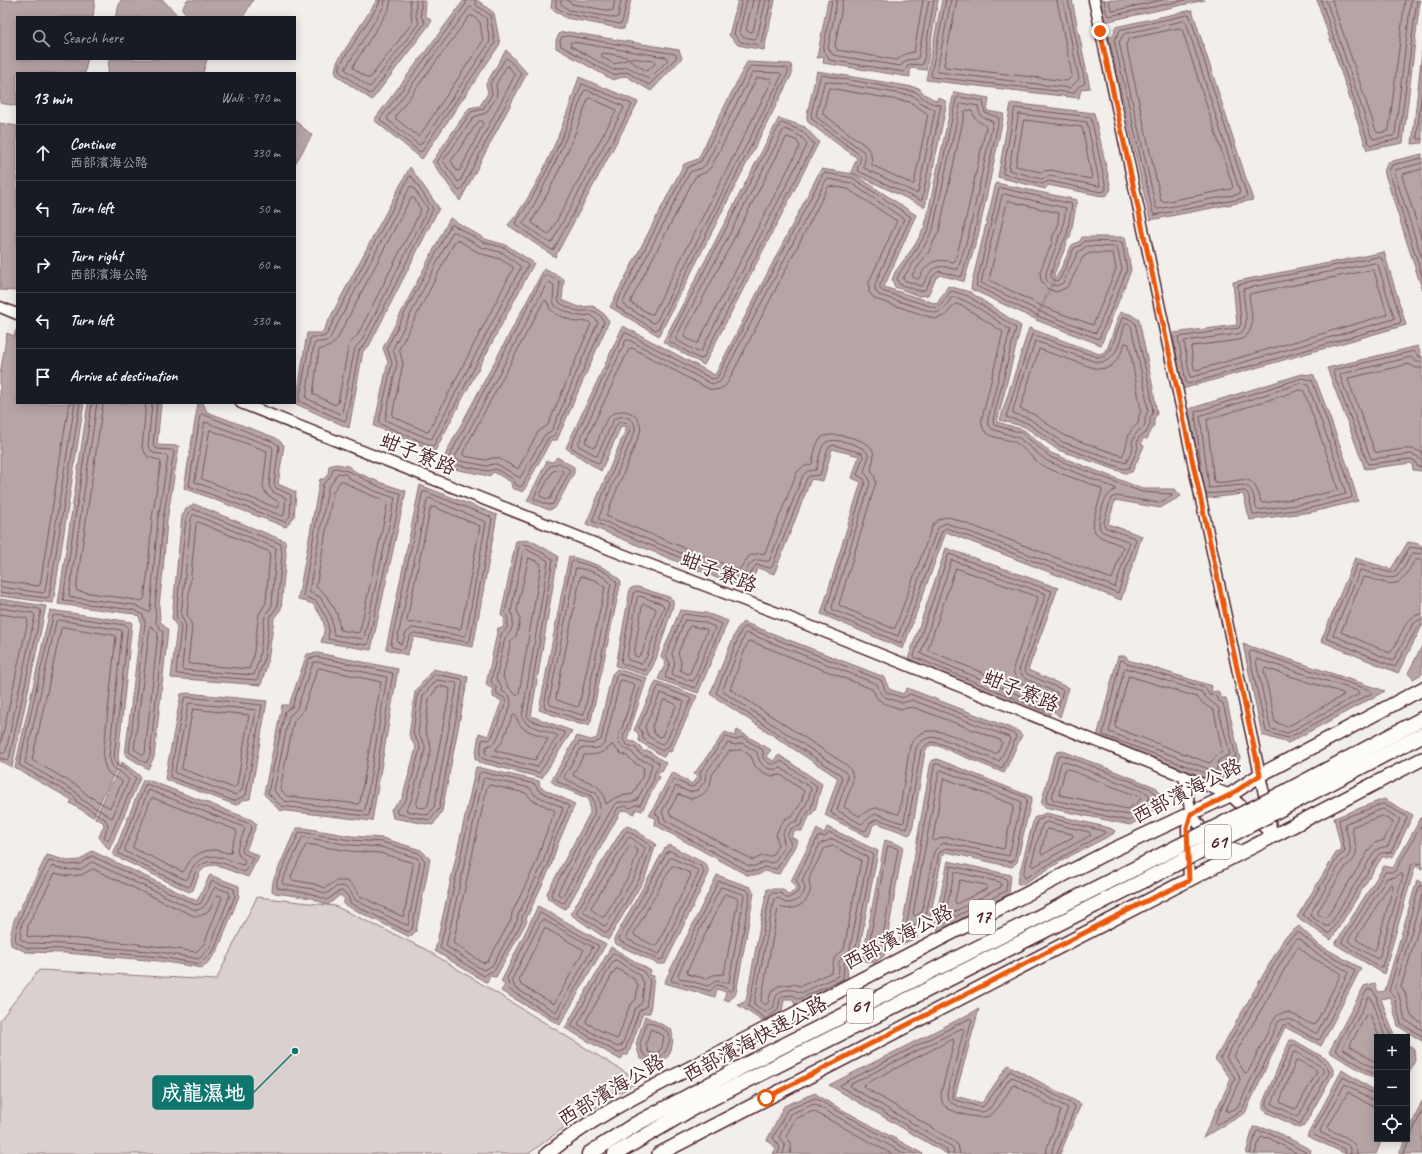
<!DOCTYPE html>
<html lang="en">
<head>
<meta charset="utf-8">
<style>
	:root { --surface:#171b24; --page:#20242c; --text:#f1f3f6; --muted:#9ea1a6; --line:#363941 }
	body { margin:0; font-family:Caveat,"LXGW WenKai TC",sans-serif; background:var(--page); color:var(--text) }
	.controls { position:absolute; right:12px; bottom:12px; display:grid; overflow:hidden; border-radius:0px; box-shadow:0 2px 10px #0003 }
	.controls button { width:36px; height:36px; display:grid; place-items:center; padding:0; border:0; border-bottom:1px solid var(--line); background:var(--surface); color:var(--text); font:20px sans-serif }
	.stop { position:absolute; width:12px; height:12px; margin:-9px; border:3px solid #ea580c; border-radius:50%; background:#fff }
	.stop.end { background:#ea580c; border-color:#fff; box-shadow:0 1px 4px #0008 }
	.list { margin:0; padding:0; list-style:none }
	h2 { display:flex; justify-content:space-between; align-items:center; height:52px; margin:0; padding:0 16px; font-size:17px }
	h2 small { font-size:13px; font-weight:400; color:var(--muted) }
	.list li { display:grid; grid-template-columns:26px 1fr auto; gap:12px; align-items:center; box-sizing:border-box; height:56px; padding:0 16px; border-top:1px solid var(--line) }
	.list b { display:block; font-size:15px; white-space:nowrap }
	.list p { margin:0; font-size:13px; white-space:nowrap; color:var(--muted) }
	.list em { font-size:13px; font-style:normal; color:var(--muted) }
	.icon { flex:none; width:22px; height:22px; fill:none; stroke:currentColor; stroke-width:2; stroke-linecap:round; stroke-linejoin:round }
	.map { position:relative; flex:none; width:1422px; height:1154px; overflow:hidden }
	.search { position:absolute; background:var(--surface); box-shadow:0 2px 10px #0003; left:16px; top:16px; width:280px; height:44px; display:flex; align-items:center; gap:10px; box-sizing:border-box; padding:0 14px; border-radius:0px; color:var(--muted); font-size:15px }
	.panel { position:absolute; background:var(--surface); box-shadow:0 2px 10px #0003; left:16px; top:72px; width:280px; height:332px; border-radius:0px }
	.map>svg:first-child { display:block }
</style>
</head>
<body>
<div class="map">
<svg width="1422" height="1154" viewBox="0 0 1422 1154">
	<rect width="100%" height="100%" fill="#f2efeb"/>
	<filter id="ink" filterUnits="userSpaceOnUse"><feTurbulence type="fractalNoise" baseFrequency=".025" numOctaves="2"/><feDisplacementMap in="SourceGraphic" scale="8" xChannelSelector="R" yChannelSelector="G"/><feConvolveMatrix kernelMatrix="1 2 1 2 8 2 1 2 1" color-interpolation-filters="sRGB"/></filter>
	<g filter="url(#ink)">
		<!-- green -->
		<path fill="#d9d0cf" stroke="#92787d" d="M 257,897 L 335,906 L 425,949 L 639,1081 L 570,1123 L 528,1154 L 0,1154 L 0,1020 L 39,970 L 216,980 Z"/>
		<!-- water -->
		<g fill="#b7a5a6" stroke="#8b6f75">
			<path d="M 0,0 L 95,0 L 93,17 L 17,17 L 17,59 L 87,59 L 85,73 L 17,73 L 17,106 L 0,103 Z"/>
			<path d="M 121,0 L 163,0 L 179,17 L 115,17 Z"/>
			<path d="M 187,0 L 253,0 L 243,17 L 189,17 L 182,9 Z"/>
			<path d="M 377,0 L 422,0 L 426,2 L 425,15 L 432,21 L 372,100 L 337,76 L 335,71 L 337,62 Z"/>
			<path d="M 464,0 L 477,0 L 494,13 L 500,44 L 422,159 L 374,120 Z"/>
			<path d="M 552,0 L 631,0 L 624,29 L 566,18 L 551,8 Z"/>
			<path d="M 738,0 L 775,0 L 764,50 L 738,45 L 729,35 Z"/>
			<path d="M 828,0 L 938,0 L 926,70 L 910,68 L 910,77 L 823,63 L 824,57 L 817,58 Z"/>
			<path d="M 942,0 L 1072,0 L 1090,88 L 1081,89 L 1079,98 L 926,80 Z"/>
			<path d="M 1100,0 L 1205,0 L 1104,22 Z"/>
			<path d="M 1317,0 L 1420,0 L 1403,143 L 1367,150 Z"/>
			<path d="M 1192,10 L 1253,200 L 1150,220 L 1109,37 L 1114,34 L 1115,27 Z"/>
			<path d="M 569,32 L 679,50 L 682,58 L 651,91 L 626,76 L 613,80 L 556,48 L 556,40 L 560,33 Z"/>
			<path d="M 506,50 L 527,73 L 460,201 L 432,162 L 469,108 L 480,106 L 488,93 L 486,84 Z"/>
			<path d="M 1422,51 L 1422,143 L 1412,144 Z"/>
			<path d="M 109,59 L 207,59 L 203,73 L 108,73 Z"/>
			<path d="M 747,62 L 791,64 L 792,74 L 659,336 L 610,307 L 684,164 L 698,159 Z"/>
			<path d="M 817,71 L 919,88 L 924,94 L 937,101 L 938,97 L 947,102 L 925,207 L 851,172 L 857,158 L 809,123 L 807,119 L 807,114 Z"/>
			<path d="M 579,77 L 638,102 L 555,257 L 508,225 C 541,188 564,124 579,77 Z"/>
			<path d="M 954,92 L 989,98 L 987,111 L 1004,114 L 978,236 L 964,281 L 962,281 L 940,275 L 936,278 L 928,295 L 919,296 L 895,287 L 892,280 L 895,272 L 915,245 L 925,226 Z"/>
			<path d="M 1011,103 L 1094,113 L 1111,189 L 1107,195 L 1102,196 L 1048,185 L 1045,189 L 998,177 Z"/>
			<path d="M 779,118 L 805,127 L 819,142 L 704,365 L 663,342 Z"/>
			<path d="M 295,121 L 312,135 L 295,164 Z"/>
			<path d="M 0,123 L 17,126 L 17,291 L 0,290 Z"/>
			<path d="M 1422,154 L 1422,289 L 1384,171 L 1388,162 Z"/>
			<path d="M 410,167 L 439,208 L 369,346 L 363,351 L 349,428 L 296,404 L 307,333 L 322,333 Z"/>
			<path d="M 821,169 L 854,174 L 916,215 L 884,287 L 937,304 L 948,286 L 970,292 L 1021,326 L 997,422 L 1024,430 L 1051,453 L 1143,489 L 1175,489 L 1181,496 L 1160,508 L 1115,500 L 1108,524 L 1142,536 L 1121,600 L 946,532 L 903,649 L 821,614 L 861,482 L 852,478 L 859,456 L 832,449 L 823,481 L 811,479 L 774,574 L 758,568 L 746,590 L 586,524 L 627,427 L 621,426 L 601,471 L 566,448 L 623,326 L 715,375 Z"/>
			<path d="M 996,183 L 1077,200 L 1070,238 L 1067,240 L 1066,246 L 1054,274 L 1055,277 L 1035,319 L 971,289 L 972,282 Z"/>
			<path d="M 450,218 L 485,239 L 506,245 L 534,263 L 435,451 L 374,426 L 388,362 L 383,348 Z"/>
			<path d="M 1082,237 L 1125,237 L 1131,270 L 1101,345 L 1036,320 L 1072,245 L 1080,241 Z"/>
			<path d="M 1384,252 L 1406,325 L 1182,389 L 1173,333 L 1237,325 L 1233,282 Z"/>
			<path d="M 544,269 L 564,279 L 562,300 L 579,307 L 593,306 L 604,314 L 609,321 L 557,440 L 551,440 L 523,492 L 512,488 L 511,482 L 494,472 L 489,476 L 449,468 L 443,462 L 447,451 Z"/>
			<path d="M 1120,312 L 1130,314 L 1139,320 L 1153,388 L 1157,414 L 1154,419 L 1154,425 L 1147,439 L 1143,438 L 1141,444 L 1144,446 L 1132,472 L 1125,473 L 1058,450 L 1025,427 L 1000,420 L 1029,328 L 1099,354 L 1103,353 L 1108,347 Z"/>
			<path d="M 16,330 L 17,403 L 84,403 L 53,603 L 0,596 L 0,375 L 7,333 L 14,336 Z"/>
			<path d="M 1418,346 L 1422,358 L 1422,471 L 1413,470 L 1412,463 L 1365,469 L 1327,368 Z"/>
			<path d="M 1302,374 L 1314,375 L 1348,467 L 1358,501 L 1312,512 L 1250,520 L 1243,494 L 1201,499 L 1189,409 Z"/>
			<path d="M 88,403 L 161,403 L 157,445 L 179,446 L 167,520 L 163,571 L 159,605 L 160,621 L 168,630 L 154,757 L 148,769 L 125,755 L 141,623 L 139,616 L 134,614 L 58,604 Z"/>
			<path d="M 198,403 L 203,403 L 207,412 L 276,438 L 284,445 L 278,484 L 296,492 L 294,517 L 286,527 L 184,488 Z"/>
			<path d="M 557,457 L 574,467 L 574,473 L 555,508 L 549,510 L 527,501 L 547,461 L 553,462 Z"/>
			<path d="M 336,464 L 348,466 L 356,472 L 379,482 L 406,491 L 371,650 L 321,642 C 328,624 323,619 313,604 L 298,599 L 320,479 L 324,479 L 328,474 L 329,466 Z"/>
			<path d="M 420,485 L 497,515 L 473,647 L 414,637 L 407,655 L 386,649 Z"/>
			<path d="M 194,504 L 285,541 L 286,554 L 281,609 L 274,618 L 268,661 L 261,685 L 171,678 L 177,627 L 172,618 L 182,516 L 186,509 Z"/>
			<path d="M 530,540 L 558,556 L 531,716 L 572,731 L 542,778 L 479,762 L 479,760 L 475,760 L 479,733 L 488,736 L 502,701 L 493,697 L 493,689 L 486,685 L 498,628 L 503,628 L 505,619 L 501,615 L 516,541 Z"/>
			<path d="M 1408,542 L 1419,544 L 1422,546 L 1422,626 L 1398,673 L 1321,641 L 1355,558 L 1391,569 Z"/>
			<path d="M 946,548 L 1058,588 L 1028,670 L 1069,688 L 1060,717 L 1052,710 L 1048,717 L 908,659 Z"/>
			<path d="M 569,556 C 588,562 608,566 621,581 L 591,721 L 589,725 L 579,724 L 539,710 Z"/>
			<path d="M 634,587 L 638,587 L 669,597 L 673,600 L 673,606 L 656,659 L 648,676 L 616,666 L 630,589 Z"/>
			<path d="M 0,599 L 46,606 L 12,767 L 0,761 Z"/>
			<path d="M 50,610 L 132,622 L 118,757 L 119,763 L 93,817 L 70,803 L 72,800 L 15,768 Z"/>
			<path d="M 680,610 L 706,613 L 728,621 L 698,693 L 658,679 L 666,663 L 661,656 Z"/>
			<path d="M 743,622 L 884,677 L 889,689 L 903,694 L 907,688 L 1018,731 L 1022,735 L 1004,773 L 938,746 L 931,745 L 925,751 L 912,832 L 909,835 L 877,823 L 873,825 L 869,836 L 866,836 L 825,815 L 838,778 L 710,694 L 737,629 Z"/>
			<path d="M 1243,644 L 1385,691 L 1288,743 L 1262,735 Z"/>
			<path d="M 1422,646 L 1422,674 L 1413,679 L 1408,673 Z"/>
			<path d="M 318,653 L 398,669 L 372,821 L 279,810 L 264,794 L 282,705 L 289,705 L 307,654 Z"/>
			<path d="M 1118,656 L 1126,656 L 1128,660 L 1212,686 L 1211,692 L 1218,691 L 1221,698 L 1226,698 L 1240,758 L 1238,762 L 1226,766 L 1225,778 L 1217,782 L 1097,737 Z"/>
			<path d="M 433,669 L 468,677 L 442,811 L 433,825 L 393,818 L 391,809 L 402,799 L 416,748 L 409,735 L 415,692 Z"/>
			<path d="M 617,669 L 647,678 L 627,739 L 629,741 L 634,742 L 641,747 L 641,749 L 645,752 L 647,750 L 666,763 L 662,771 L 660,770 L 657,776 L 659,777 L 642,811 L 636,809 L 634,814 L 626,810 L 621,811 L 568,906 L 565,909 L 548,899 L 547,893 L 590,813 L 589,799 L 556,785 L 551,781 L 577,736 L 591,740 L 597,738 L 612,674 Z"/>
			<path d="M 656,681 L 697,696 L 671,752 L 667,751 L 664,757 L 639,741 L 638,733 L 634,730 Z"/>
			<path d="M 187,693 L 267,701 L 250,799 L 243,800 L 236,805 L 165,779 L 181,694 Z"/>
			<path d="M 737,730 L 771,750 L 766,756 L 773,761 L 779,755 L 822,784 L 815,810 L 809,817 L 802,831 L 794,831 L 791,837 L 798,841 L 779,874 L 765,871 L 758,875 L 747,875 L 655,825 L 656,818 L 649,816 L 672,772 L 692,784 L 697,777 L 694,774 L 725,732 L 735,736 Z"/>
			<path d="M 1063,751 L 1150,785 L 1157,788 C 1158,791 1160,795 1160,797 C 1159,811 1140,819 1130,825 L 1044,807 L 1041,804 L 1053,758 L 1057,752 Z"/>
			<path d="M 937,759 L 1032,797 L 1017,862 L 1012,867 L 946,852 L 942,856 L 930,918 L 918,927 L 917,938 L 899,945 L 931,761 Z"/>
			<path d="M 122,762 L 139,775 L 140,778 L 109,850 L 99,837 L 104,825 L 103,822 L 95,818 Z"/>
			<path d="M 476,767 L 539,781 L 540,787 L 575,804 L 557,846 L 551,866 L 526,919 L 527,921 L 496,977 L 490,976 L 487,983 L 435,951 Z"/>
			<path d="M 143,780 L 148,780 L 252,820 L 257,824 L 246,850 L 259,856 L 248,877 L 215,865 L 207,866 L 200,872 L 193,890 L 189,892 L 113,855 Z"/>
			<path d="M 1384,799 L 1413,815 L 1393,857 L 1382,857 L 1331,940 L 1297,917 L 1336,853 L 1342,851 L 1334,818 Z"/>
			<path d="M 1046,813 L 1110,828 L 1115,831 L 1113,834 L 1072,855 L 1021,885 L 1017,883 L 1034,818 Z"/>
			<path d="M 1422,816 L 1422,869 L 1415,866 L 1384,974 L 1335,944 L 1384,866 L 1393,868 Z"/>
			<path d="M 627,826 L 632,828 L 656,844 L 645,878 L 608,940 L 570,914 L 622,830 Z"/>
			<path d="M 827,827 L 878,851 L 857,961 L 847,965 L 848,981 L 795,1005 L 793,999 L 784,999 L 782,1012 L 767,1024 L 738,1005 L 746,1001 L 767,889 L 783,889 L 788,895 L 796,889 L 791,881 L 817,829 L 824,834 Z"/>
			<path d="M 296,828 L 304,828 L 351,836 L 382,838 L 421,850 L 430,859 L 416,931 L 410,937 L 343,904 L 345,899 L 340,895 L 328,905 L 311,898 L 275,893 L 272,891 L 273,881 Z"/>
			<path d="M 885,840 L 903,846 L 884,956 L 874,963 L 862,960 Z"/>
			<path d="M 669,845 L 706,864 L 709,873 L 665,964 L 658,964 L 614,943 L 614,939 L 665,848 Z"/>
			<path d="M 92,851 L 197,901 L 210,875 L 239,886 L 239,896 L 217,952 L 203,968 L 159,961 L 65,953 L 26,952 L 11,945 L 10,937 L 14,920 L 47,855 L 68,861 L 80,860 Z"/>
			<path d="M 948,861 L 1011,875 L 1009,894 L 938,931 L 935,921 Z"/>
			<path d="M 717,875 L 750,887 L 754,893 L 736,993 L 729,1001 L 724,999 L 726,992 L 717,989 L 715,997 L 664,983 Z"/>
			<path d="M 1417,880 L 1422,882 L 1422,1041 L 1398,1026 L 1390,997 L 1381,999 L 1394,1035 L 1397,1037 L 1377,1037 L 1377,1080 L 1329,1052 L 1364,986 L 1375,983 L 1378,992 L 1385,991 Z"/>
			<path d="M 538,906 L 606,944 L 560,1025 L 501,991 L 505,985 L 501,982 Z"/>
			<path d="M 1299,926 L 1319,945 L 1361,968 L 1321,1046 L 1285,1027 L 1245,1113 L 1203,1138 L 1231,1079 L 1215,1059 L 1285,937 Z"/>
			<path d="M 611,947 L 651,971 L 649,975 L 654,976 L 650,1013 L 643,1013 L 628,1055 L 623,1055 L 621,1060 L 565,1028 Z"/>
			<path d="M 979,1009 L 955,1096 L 982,1103 L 1008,1065 L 1081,1104 L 1060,1154 L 947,1154 L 829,1085 Z"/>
			<path d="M 645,1016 L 671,1029 C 675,1039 672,1061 658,1063 C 651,1064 645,1061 640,1058 L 636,1044 Z"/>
			<path d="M 1290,1040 L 1294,1040 L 1328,1060 L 1333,1068 L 1333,1074 L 1304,1126 L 1299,1128 L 1266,1112 L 1263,1109 L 1263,1102 Z"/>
			<path d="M 1407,1044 L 1414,1050 L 1415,1060 L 1407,1078 Z"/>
			<path d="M 1342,1070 L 1377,1092 L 1377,1139 L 1382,1139 L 1376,1154 L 1346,1154 L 1307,1136 Z"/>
			<path d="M 815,1093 L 823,1099 L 923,1154 L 773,1154 L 776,1148 L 767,1140 L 784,1106 Z"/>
			<path d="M 1422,1101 L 1422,1154 L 1402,1154 L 1399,1153 L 1406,1139 L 1407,1139 L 1407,1136 Z"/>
			<path d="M 1253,1127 L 1271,1129 L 1311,1150 L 1310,1154 L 1246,1154 Z"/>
		</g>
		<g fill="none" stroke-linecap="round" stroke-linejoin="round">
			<!-- shore -->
			<g stroke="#76555c" stroke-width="1">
				<path d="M 380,0 L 379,4 L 341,63 L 339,71 L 341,73 L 370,94 L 372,93 L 425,23 L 421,16 L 421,0"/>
				<path d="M 385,0 L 384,6 L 345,69 L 346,70 L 369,87 L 371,86 L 419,23 L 416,16 L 416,0"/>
				<path d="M 391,0 L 389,9 L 353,66 L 353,68 L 367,78 L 370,78 L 412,23 L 410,0"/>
				<path d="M 466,0 L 466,4 L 380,119 L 381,121 L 420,152 L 422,151 L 495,43 L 490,15 L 476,5 L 475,0"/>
				<path d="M 556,0 L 556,7 L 567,14 L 620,24 L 622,23 L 627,0"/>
				<path d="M 561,0 L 561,4 L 569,10 L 616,18 L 618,17 L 621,0"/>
				<path d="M 567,0 L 572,4 L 611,11 L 613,10 L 615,0"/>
				<path d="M 742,0 L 734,34 L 741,42 L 759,45 L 761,43 L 771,0"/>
				<path d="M 747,0 L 739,32 L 743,37 L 755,39 L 757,37 L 766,0"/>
				<path d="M 753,0 L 746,30 L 747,31 L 751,32 L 753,31 L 760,0"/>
				<path d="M 832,0 L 823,51 L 827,55 L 829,60 L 904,72 L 909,64 L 921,65 L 923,64 L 934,0"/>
				<path d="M 837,0 L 828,48 L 833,55 L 900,66 L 907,60 L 917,59 L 918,58 L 929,0"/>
				<path d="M 843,0 L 835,46 L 837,50 L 897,60 L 905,54 L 914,52 L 923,0"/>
				<path d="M 946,0 L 931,75 L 932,77 L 1074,93 L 1078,87 L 1084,84 L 1085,83 L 1068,0"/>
				<path d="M 951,0 L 937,70 L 938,72 L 1070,88 L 1079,79 L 1063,0"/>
				<path d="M 957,0 L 944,65 L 945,67 L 1067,81 L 1072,76 L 1057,0"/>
				<path d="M 1104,0 L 1107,15 L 1109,16 L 1186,0"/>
				<path d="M 1109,0 L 1111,9 L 1113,11 L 1162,0"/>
				<path d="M 1321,0 L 1369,144 L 1371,145 L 1399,139 L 1417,0"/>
				<path d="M 1326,0 L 1372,138 L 1374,139 L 1393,136 L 1395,134 L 1411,0"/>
				<path d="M 1332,0 L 1376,131 L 1378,133 L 1388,131 L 1389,129 L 1405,0"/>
				<path d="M 471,7 L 486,18 L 490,42 L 421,144 L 419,145 L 388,120 L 387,118 L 469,8 Z"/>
				<path d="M 1188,15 L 1190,16 L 1247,196 L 1245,198 L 1154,215 L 1153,213 L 1114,40 L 1117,36 L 1120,30 Z"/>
				<path d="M 470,16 L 473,16 L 480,22 L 483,41 L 420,135 L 418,136 L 396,119 L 396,116 Z"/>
				<path d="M 1184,21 L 1186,22 L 1240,192 L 1239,194 L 1158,209 L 1156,208 L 1119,42 L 1124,34 Z"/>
				<path d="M 1180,28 L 1182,29 L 1233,187 L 1231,189 L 1163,202 L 1161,201 L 1126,44 L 1129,39 Z"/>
				<path d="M 569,36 L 675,54 L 677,57 L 649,85 L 627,72 L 613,75 L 561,46 L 560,41 L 562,37 Z"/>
				<path d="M 572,42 L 666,57 L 668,60 L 649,79 L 628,67 L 613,70 L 571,46 L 570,43 Z"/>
				<path d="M 604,53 L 627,57 L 628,59 L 614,64 L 602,57 L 602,54 Z"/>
				<path d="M 507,58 L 521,73 L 521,75 L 461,190 L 459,191 L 437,162 L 471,112 L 483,109 L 492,94 L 490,84 L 505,59 Z"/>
				<path d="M 631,58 L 654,61 L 655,64 L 647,71 L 630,61 L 629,59 Z"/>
				<path d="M 507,66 L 509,67 L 515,75 L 460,181 L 458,182 L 443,161 L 474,117 L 486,113 L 496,98 L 497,93 L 496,85 Z"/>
				<path d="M 751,66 L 786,68 L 788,69 L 788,73 L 658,329 L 655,330 L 617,307 L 616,304 L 687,168 L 701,161 L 749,68 Z"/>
				<path d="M 754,72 L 780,73 L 782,75 L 656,322 L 653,323 L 624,305 L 623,302 L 690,172 L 702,168 L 706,164 L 752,73 Z"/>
				<path d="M 822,75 L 916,92 C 925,100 929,104 941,105 L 922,200 L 920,200 L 858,171 C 856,166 862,161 860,155 L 812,119 L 811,114 L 820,77 Z"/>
				<path d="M 757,78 L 771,78 L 772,81 L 653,314 L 650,314 L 631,303 L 631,300 L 695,177 L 706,172 L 711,167 Z"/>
				<path d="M 825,81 L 914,96 L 920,102 L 935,110 L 918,192 L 916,193 L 864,168 C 863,162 868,158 863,151 L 816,117 Z"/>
				<path d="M 582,84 L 630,103 L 632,105 L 554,249 L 552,250 L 516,225 L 515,223 C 539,191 557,151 572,113 C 575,103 578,93 582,84 Z"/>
				<path d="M 829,88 L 910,102 L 928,114 L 914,184 L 912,184 L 872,165 L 871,154 L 867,147 L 823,114 Z"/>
				<path d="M 1422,88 L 1417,137 L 1418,139 L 1422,139"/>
				<path d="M 587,90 L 623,106 L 624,108 L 552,242 L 550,243 L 523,224 L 523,222 L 528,216 C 550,175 569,135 584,91 Z"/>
				<path d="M 959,97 L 983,101 L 985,113 L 998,117 L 999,119 L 974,235 L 962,275 L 960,277 L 939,271 L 933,276 L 925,290 L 919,291 L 899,284 L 897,280 L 899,274 L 918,247 L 929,228 L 956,99 Z"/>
				<path d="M 590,98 L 615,109 L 616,111 L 550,233 L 548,234 L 532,223 L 532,221 C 555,183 573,141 588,99 Z"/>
				<path d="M 962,103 L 978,106 C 981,122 983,115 993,122 L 969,233 L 958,269 C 954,270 950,268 946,267 C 932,264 928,276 922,286 L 920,286 L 904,280 L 903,278 L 922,250 L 933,229 L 960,105 Z"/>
				<path d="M 1015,108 L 1091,117 L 1106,188 L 1105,191 L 1101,192 L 1049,181 L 1042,184 L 1003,174 Z"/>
				<path d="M 967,110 L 972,111 C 976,123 980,120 986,127 L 963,232 L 955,261 L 953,262 C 934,258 928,262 919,278 L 917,279 L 913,277 L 912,275 L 928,253 L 939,231 L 965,111 Z"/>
				<path d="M 1019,114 L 1087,122 L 1100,186 L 1098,186 L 1050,176 L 1041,179 L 1009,170 Z"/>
				<path d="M 1024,120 L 1082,127 L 1092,178 L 1090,179 L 1051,170 L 1040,172 L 1016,166 Z"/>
				<path d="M 481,121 L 483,122 L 483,124 L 460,170 L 457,171 L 451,161 L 478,122 Z"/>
				<path d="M 782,123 L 802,131 L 814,144 L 703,358 L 700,359 L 670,342 L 669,339 L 780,124 Z"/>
				<path d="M 785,129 C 794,133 803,135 807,145 L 701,351 L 698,352 L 676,340 L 676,337 L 783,131 Z"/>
				<path d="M 787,137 L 796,140 L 800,146 L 698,343 L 696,343 L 684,337 L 684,335 Z"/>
				<path d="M 1422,158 L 1392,165 L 1389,171 L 1422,276"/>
				<path d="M 1422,163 L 1395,170 L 1394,172 L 1422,259"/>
				<path d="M 1422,169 L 1403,174 L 1402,176 L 1422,240"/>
				<path d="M 825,173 L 853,178 L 911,217 L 880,285 L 880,288 L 882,291 L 936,308 L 940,306 L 950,292 L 952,291 L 968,296 L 1016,328 L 993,420 L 994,425 L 1022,433 L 1050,457 L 1142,492 L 1172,494 L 1172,496 L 1159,503 L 1116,496 L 1111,498 L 1104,522 L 1104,526 L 1107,528 L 1135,538 L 1136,540 L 1118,593 L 946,528 L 942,531 L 901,643 L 827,613 L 826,610 L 865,483 L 864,479 L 857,475 L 863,457 L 862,453 L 833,445 L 828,448 L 820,475 L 810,476 L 807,478 L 772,567 L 770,568 L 759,565 L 756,565 L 744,584 L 592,521 L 630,430 L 630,426 C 627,422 621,420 617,424 L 599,464 L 572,448 L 571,446 L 624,333 L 627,333 L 712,379 L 717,378 L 823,174 Z"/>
				<path d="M 410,176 L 412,177 L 433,209 L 366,343 L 359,350 L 346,420 L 344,421 L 299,401 L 310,339 L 312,337 L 323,337 L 326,335 Z"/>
				<path d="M 828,179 L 851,183 L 904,219 L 875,284 L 875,290 L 879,295 L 936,313 L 943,310 L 952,297 C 964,296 999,322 1010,330 L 988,419 L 988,424 L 992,429 L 1019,438 L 1047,461 L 1115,488 L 1115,490 C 1104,494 1100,513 1099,524 L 1100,529 L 1103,532 L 1130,542 L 1115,587 L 946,523 L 940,526 L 937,529 L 898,636 L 833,610 L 832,607 L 870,483 L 868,477 L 864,472 C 865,467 869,459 868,454 C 865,445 831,436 825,443 C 819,449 819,462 816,470 L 808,471 L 803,475 L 769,561 C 765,562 763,560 759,560 C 749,559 747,572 742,578 L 598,519 L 635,431 C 637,419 624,413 614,419 L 597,456 L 579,446 L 578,444 L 626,340 L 629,340 L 710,383 L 715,384 L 720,382 L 826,180 Z"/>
				<path d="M 411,186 L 413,187 L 428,209 L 362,340 L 355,348 L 342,412 L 340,414 L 306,398 L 314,344 C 319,340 325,344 330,338 Z"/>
				<path d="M 829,186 L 848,189 L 897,221 L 869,282 L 869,292 L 875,299 L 936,319 L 946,315 L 954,305 L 956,304 L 963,306 L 1003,332 L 982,418 C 979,441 1005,436 1018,444 C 1027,451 1034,461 1044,466 C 1062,476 1084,480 1102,489 C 1102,493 1100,497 1099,501 C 1089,533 1090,534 1121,545 L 1123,547 L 1112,579 L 952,518 C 943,516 936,519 932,527 L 895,628 L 892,628 L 840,606 L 839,604 L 876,482 L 874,475 L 871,470 C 872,463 876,456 872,449 C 867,439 830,430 821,438 C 815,444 814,455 812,464 L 803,467 L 797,472 L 765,553 L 755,554 L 749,556 L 739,570 L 606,516 L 640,433 C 645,417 623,403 610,416 C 602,423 600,438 595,447 L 593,447 L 585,442 L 629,349 L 632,348 L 709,389 C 717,391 724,389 728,382 Z"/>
				<path d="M 1001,188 L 1072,204 L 1067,235 C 1065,236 1050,272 1051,275 C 1051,278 1052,278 1054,280 L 1057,281 L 1060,279 L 1074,248 L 1081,245 L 1084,241 L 1122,242 L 1127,270 L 1099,339 L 1040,317 L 976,286 L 999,189 Z"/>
				<path d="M 1004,194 L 1066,208 L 1062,232 L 1059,236 L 1057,244 L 1046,272 L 1046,279 L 1050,284 L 1056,286 L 1063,283 L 1078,252 L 1087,246 L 1117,247 L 1122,269 L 1096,333 L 1043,313 L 981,283 L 1002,195 Z"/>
				<path d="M 411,198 L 414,198 L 421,210 L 357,336 L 351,342 L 348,348 L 338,403 L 335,405 L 313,394 L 319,350 L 330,346 L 336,341 Z"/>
				<path d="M 1009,201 L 1059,213 L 1057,229 L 1053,235 L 1052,243 L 1040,271 L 1041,280 L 1046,288 L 1056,292 L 1066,288 L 1070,283 L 1083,257 L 1090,253 L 1113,253 L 1116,269 L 1093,325 L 1046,308 L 989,280 L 1007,202 Z"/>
				<path d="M 451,225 L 453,225 L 483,242 L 505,248 L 528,265 L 434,445 L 432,446 L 380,424 L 379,422 L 392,363 L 387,348 Z"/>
				<path d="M 453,232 L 455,232 L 481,247 L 503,253 L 521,267 L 432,438 L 430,439 L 385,420 L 397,363 L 393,349 Z"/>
				<path d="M 458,240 L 479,253 L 500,259 L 513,267 L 513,269 L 429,431 L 427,432 L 392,416 L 403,363 L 399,349 L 455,241 Z"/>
				<path d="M 1379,257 L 1382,259 L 1401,320 L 1400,323 L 1188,384 L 1186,383 L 1178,337 L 1239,328 L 1241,324 L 1238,287 L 1238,285 Z"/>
				<path d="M 1376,263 L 1378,265 L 1394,317 L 1394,319 L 1192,377 L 1190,377 L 1184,341 L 1238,334 C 1254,328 1241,302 1244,289 Z"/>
				<path d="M 1372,270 L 1374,271 L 1387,313 L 1386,315 L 1197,370 L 1194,369 L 1191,348 L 1192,346 L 1239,340 C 1258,334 1251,311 1249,296 L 1250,294 Z"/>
				<path d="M 547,275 L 560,282 L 558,300 L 560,303 C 565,306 573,310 578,311 C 590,312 597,307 604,322 L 555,435 L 548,438 L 522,486 L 520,487 L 516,485 L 513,479 L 496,469 L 488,471 L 452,464 L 448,460 L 451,453 L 544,276 Z"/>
				<path d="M 549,282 L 554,285 L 553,301 L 556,307 L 577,316 L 591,315 L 598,322 L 552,430 L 544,436 L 520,478 L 497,464 L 493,464 L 487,466 L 456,460 L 454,458 L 456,455 L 547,283 Z"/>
				<path d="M 544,301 L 547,301 L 550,309 L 556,314 L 575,322 L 588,321 L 591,324 L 548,425 L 538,432 L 518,469 L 498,458 L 492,458 L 486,460 L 464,456 L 463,453 Z"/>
				<path d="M 1124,317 L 1128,318 L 1135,323 L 1150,389 L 1153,413 L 1150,418 L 1150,425 L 1146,433 L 1139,437 L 1137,443 L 1138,448 L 1129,468 L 1124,469 L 1060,446 L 1027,423 L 1006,417 L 1032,334 L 1097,357 L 1104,357 L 1111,349 L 1122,318 Z"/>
				<path d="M 1128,323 L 1131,326 L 1145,389 L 1148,411 L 1145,417 L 1145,424 L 1143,428 L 1138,431 L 1135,435 L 1132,442 L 1133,448 L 1126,463 L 1062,442 L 1030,419 L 1012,413 L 1035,341 L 1096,362 C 1117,365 1120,340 1125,324 Z"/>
				<path d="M 1125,343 L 1129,344 L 1141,410 L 1139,416 L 1138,424 C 1124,433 1130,443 1122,456 L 1065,436 L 1033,414 L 1020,409 L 1039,349 L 1094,368 C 1114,372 1119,358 1125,343 Z"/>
				<path d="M 1422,357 L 1418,356 L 1414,351 L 1334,370 L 1333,372 L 1368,464 L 1411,459 L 1415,461 L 1417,466 L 1422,467"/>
				<path d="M 1422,362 L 1417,362 L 1411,357 L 1341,374 L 1340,376 L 1371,459 L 1411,454 L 1417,456 L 1422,462"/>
				<path d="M 1422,368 L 1416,368 L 1409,364 L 1349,378 L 1348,380 L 1375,452 C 1390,454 1409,443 1422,453"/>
				<path d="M 1302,383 L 1308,385 L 1339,470 L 1346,494 L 1310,503 L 1258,510 L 1256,508 C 1254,499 1254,486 1242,485 L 1209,488 L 1200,416 Z"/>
				<path d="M 1301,390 L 1304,391 L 1333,472 L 1338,490 L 1309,497 L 1263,503 L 1261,502 C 1252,466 1240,485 1214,482 L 1207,420 Z"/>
				<path d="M 92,403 L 63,599 L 65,601 L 134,610 L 143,615 L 145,623 L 129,752 L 146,763 L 150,756 L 163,632 L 156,623 L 155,605 L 159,571 L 163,519 L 174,452 L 172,450 L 157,449 L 153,446 L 157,403"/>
				<path d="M 97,403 L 69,595 L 70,597 L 135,605 L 148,612 L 150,610 L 158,519 L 168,457 L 166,455 L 153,453 L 148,446 L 152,403"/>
				<path d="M 103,403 L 76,590 L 77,591 L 142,601 L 144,599 L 148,570 L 152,518 L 161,462 L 159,460 L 148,457 L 142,448 L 146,403"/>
				<path d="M 202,414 L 274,442 L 279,446 L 274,484 L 276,488 L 291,495 L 290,516 L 285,522 L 189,486 L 200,416 Z"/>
				<path d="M 205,422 L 271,446 L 273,448 L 269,486 L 273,492 L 286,498 L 284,515 L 282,516 L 195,482 Z"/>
				<path d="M 210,430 L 267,451 L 263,487 L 267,495 L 279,502 L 279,507 L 277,508 L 202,479 Z"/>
				<path d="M 559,463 L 569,469 L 570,471 L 553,504 L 549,505 L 534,499 L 534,497 L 549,467 Z"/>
				<path d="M 336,468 C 350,470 363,479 376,485 C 383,489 392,491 400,493 L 401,495 L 368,644 L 366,645 L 328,639 L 329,631 L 327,619 L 316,601 L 303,596 L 323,484 C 329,480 331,476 333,469 Z"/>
				<path d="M 559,469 L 563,471 L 563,473 L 550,499 L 548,499 L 541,497 L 540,494 L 552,472 Z"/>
				<path d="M 339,473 L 345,474 L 352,480 L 375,491 L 395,498 L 364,638 L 363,639 L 334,635 L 331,616 L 320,597 L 309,592 L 328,488 L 332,483 L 337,474 Z"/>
				<path d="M 1202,477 L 1195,412 L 1302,378 L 1312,380 L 1344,468 L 1352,496 L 1351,498 L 1311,508 L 1255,515 L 1253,514 L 1248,494 L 1245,491 L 1206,494"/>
				<path d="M 341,481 L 343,481 C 356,490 372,496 387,501 L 388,502 L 360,631 L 358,633 L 340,630 L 337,613 L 325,594 L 316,587 L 333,492 Z"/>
				<path d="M 423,492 L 426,492 L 491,517 L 492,519 L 470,641 L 468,642 L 414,633 L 410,636 L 405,648 L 403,650 L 392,647 L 391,645 Z"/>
				<path d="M 429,498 L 486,522 L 466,635 L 464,636 L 412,628 L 406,633 L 402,643 L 400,644 L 397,641 L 427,500 Z"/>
				<path d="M 431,507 L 434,507 L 480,526 L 461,628 L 460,629 L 416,622 L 409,623 L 407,621 Z"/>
				<path d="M 193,509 L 281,544 L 282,554 L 277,607 L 270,617 L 264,660 L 257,680 L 178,674 L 176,673 L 181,627 L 176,616 L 186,518 L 189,512 Z"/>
				<path d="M 195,515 L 276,548 L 272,605 L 265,616 L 259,659 L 254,675 L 183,670 L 182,668 L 186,626 L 181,615 L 191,519 L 193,515 Z"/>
				<path d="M 198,522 L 270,552 L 266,603 L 259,614 L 253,658 L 249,669 L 190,664 L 188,663 L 192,626 L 187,614 L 196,524 Z"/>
				<path d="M 521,544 L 529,545 L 553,559 L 527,716 L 530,720 L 564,732 L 565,734 L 539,773 L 483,759 L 480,755 L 482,740 L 484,739 L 489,740 L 492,737 L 506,703 L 505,698 L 497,694 L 496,687 L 491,682 L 501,634 C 509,629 510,620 505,613 L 519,546 Z"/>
				<path d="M 1422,549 L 1410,547 L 1395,571 L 1392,573 L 1357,564 L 1326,638 L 1328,639 L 1395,667 L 1417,628 L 1422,625"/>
				<path d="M 528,550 L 547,560 L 548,562 L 522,717 L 527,724 L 556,735 L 558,736 L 537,767 L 487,755 L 485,753 L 487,746 L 493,744 L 497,739 L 511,705 L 510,696 L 502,691 L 501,685 L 496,679 L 505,638 C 513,631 515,621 511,611 L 523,551 L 525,549 Z"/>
				<path d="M 949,554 L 1052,591 L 1024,670 L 1027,674 L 1063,690 L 1058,708 L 1051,707 L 1045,711 L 914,657 Z"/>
				<path d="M 1422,554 L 1412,553 C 1408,560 1404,569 1398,575 C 1391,583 1370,572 1362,570 L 1360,570 L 1333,635 L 1393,661 L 1413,624 L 1417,621 L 1422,620"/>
				<path d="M 529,558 L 540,563 L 541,565 L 519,694 L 517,696 L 508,687 L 503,677 L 511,641 L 516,636 L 518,630 L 520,619 L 517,610 Z"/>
				<path d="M 952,560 L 1046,594 L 1019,670 L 1024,678 L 1057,693 L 1057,695 L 1055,702 L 1049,702 L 1043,705 L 921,654 Z"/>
				<path d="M 1422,560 L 1415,560 C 1404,577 1402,589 1379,581 C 1374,580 1368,577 1363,577 L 1341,632 L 1390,653 C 1401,641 1403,615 1422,614"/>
				<path d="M 574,561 C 589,566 608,569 617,583 L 588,719 L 586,720 L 580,720 L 545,708 L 544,706 L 571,563 Z"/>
				<path d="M 576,568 C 587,569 605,575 611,584 L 584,714 L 582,715 L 551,705 L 549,703 Z"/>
				<path d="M 956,568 L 1038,597 L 1014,665 C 1010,683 1032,688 1045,694 L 1045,697 L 1042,698 L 928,650 Z"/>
				<path d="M 581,576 L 595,580 L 605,587 L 579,706 L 577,707 L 557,700 L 556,699 Z"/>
				<path d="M 0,581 L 38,586 L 40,585 L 69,403"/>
				<path d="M 0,587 L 43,593 L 45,591 L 75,403"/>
				<path d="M 638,591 L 667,600 L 669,603 L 652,657 L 645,671 L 623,664 L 621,662 L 633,593 Z"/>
				<path d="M 0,592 L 47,598 L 49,597 L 80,403"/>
				<path d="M 640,596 L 662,604 L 664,606 L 647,656 L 642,664 L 628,660 L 627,658 L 637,598 Z"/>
				<path d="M 0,603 L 39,609 L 41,611 L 9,759 L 7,760 L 0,758"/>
				<path d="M 644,604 L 655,608 L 656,610 L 642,653 L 638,657 L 635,656 L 634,654 L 642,606 Z"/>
				<path d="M 0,608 L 33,613 L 35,615 L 6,751 L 4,753 L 0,753"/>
				<path d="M 0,614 L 26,618 L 28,620 L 0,747"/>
				<path d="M 684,614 L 705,617 L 722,624 L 695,688 L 666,678 L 665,676 L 670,663 L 666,655 L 682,616 Z"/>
				<path d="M 55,615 L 126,625 L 128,627 L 114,757 L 117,766 L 122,767 L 136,778 L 108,841 L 104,837 L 108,825 L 105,819 L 77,802 L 74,796 L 19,765 L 53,616 Z"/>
				<path d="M 59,620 L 121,630 L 122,631 L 109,757 L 113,768 L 121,772 L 129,780 L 112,818 L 81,799 L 76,792 L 25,763 L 56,622 Z"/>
				<path d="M 685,620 L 703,622 L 715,627 L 694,680 L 692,681 L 673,675 L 672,673 L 675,663 L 672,654 Z"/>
				<path d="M 151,626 L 158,633 L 145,753 L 143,755 L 134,749 L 150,628 Z"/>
				<path d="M 691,626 L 706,629 L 707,631 L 690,673 L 688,674 L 680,670 L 681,662 L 678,653 L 689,627 Z"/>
				<path d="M 63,627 L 114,635 L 116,636 L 103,757 C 104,765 106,773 114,777 C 118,778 120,779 122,782 L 110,808 L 87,795 L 79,787 L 32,760 L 61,629 Z"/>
				<path d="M 745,627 L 881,680 L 886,692 L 903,698 L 910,694 L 1015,734 L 1016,737 L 1003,767 L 1000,768 L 939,743 L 930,742 L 921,750 L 907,829 L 877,819 L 870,823 L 866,830 L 864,831 L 832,814 L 831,812 L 842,780 L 841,775 L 716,693 L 741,631 Z"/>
				<path d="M 747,633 L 877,684 L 881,694 L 885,697 L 902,703 L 912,700 L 1009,737 L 1010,740 L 1000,760 L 998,761 L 941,738 C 930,736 922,738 916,748 L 904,822 L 902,823 L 877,814 C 868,816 866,822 861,824 L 837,810 L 847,780 L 847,775 L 844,771 L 722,691 L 745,634 Z"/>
				<path d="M 750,641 L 872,689 L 877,698 L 883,703 L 901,709 L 913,707 L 1000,740 L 1002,743 L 997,753 L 995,754 C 979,747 945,729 929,731 C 921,731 913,739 910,746 L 899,814 L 897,814 C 889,811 880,806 871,809 C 867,811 863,814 859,816 L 844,807 C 847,794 859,779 848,766 L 730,689 L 748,642 Z"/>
				<path d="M 1252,651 L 1370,690 L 1372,693 L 1288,738 L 1267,732 L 1266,731 L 1249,654 L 1250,652 Z"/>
				<path d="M 318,657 L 393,673 L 369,815 L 367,816 L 281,806 L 268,793 L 285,711 L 292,707 L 309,659 Z"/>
				<path d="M 1257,659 L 1358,691 L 1359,694 L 1288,733 L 1271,729 L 1270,727 L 1256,661 Z"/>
				<path d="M 1121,660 L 1123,660 L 1127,664 L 1206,688 L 1209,695 L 1216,696 L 1219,701 L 1223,703 L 1236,757 L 1223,763 L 1221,775 L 1216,777 L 1103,735 Z"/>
				<path d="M 318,662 L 387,677 L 365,809 L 363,811 L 284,801 L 274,791 L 289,716 L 294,712 L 297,708 L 313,663 Z"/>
				<path d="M 319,668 L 381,682 L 360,802 L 358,804 L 287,796 L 280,789 L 294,720 L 303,711 L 317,670 Z"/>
				<path d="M 1126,668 L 1202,692 C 1206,699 1212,702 1218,707 L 1230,754 L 1219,760 L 1216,771 L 1214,771 L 1109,732 L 1124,670 Z"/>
				<path d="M 1265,668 L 1343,693 L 1344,695 L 1287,727 L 1275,722 L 1264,670 Z"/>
				<path d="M 435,674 L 461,679 L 463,681 L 439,809 L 430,820 L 398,814 L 396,811 L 406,800 L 420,749 L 420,746 L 413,734 L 418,694 Z"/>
				<path d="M 618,674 L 640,680 L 642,682 L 626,730 L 624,734 L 623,740 L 627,745 L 636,748 L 639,753 L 644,756 L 648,756 L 659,763 L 659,765 L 654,774 L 654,779 L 640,805 L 635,805 L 631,808 L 625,806 L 618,808 L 565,902 L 563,903 L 552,897 L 551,894 L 594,815 C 595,810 595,800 591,796 L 558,782 L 557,779 L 579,742 L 592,744 L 601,740 L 616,676 Z"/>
				<path d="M 1129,676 L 1197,697 C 1202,704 1208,706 1214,711 L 1222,751 C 1216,754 1213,762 1209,763 L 1116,728 L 1115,726 Z"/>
				<path d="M 437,680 L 456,683 L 457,685 L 434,807 L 428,815 L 407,811 L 406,809 L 411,801 L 425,750 L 425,745 L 418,733 L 423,696 Z"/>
				<path d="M 622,680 L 634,684 L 635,686 L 622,728 L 619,733 L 618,741 C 621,748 624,747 630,751 C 633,752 634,756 637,758 C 642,761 647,761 652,764 L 648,779 L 637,800 L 630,802 L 619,802 L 614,805 L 563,895 L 561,896 L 558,894 L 558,892 L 598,818 C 601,811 600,799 596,793 L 565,779 L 564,777 L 581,748 C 590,748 598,751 605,743 L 620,681 Z"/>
				<path d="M 439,686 L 449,688 L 450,690 L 428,805 L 425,808 L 417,807 L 416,805 L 431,750 L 430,743 L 425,731 L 429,699 Z"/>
				<path d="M 659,686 L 690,698 L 691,700 L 669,746 L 662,751 L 643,739 L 642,732 L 639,728 Z"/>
				<path d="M 661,693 L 683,701 L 684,702 L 666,742 L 661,744 L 648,736 L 645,727 Z"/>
				<path d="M 187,697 L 262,705 L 246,795 L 234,801 L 170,777 L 184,699 Z"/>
				<path d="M 666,700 L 675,704 L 676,706 L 662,736 L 660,737 L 654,733 L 652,726 L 663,701 Z"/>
				<path d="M 189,703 L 256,710 L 242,790 L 235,795 L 175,773 Z"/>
				<path d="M 193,709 L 249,715 L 237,785 L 234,788 L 182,769 Z"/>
				<path d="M 514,715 L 516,716 C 520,733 536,732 548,739 L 535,760 L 496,751 L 496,749 L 502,742 L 512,717 Z"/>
				<path d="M 726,737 L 735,740 L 742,737 L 763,750 L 763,758 C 773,768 771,764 781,761 L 817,786 L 811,808 L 806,815 L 800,826 L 792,828 C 784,837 788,836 791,844 L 777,869 L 764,867 L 757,871 L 748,871 L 660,823 L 659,817 L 655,813 L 674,779 L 690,787 L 695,786 L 701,779 L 700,773 Z"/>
				<path d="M 728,743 L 735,745 L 742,743 L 757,752 C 759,766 768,772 781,768 L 811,788 C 809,801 803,810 797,821 C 784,824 780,834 785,845 L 774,863 L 764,862 L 755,866 L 749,866 L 665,820 L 662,812 L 676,786 L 689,792 L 698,790 L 705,781 L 706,773 Z"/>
				<path d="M 612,745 L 620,753 L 627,756 L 633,762 L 644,768 L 642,777 L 633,794 L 616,797 L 606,804 C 604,800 605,796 602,792 C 597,783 583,780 574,776 L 573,774 L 584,755 C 598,755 602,754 612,745 Z"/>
				<path d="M 742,750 L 751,756 L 755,766 L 764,773 L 772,776 L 781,775 L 804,791 L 801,803 L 793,815 L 785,819 L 780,825 L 776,835 L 778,845 L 772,856 L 762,856 L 753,860 L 671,816 L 669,811 L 678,794 L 691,799 L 702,795 L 710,786 L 712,775 L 729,751 Z"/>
				<path d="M 1063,755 L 1149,788 C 1168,799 1139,816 1129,821 L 1047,803 L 1046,801 L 1057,760 L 1059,756 Z"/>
				<path d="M 1063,761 L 1147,793 L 1150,796 C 1148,805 1136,812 1128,815 L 1053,800 L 1052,797 L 1061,763 Z"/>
				<path d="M 935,764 L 938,764 L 944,766 L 1025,797 L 1027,800 L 1014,860 L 1011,862 L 947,848 L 944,849 L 939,853 L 926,915 L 915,925 L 913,935 L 906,938 L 905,935 Z"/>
				<path d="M 1067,769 L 1140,797 L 1141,799 L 1134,805 L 1127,809 L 1060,795 L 1059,793 L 1065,770 Z"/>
				<path d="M 941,770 L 1020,801 L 1021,803 L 1009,856 L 947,843 C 941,843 935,848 933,855 L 922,912 L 915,916 L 913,914 L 939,772 Z"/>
				<path d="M 481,772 L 535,784 L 538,790 L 568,805 L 569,807 L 553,844 L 548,865 L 522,917 L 522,922 L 494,971 L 488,973 L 484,976 L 440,948 L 479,774 Z"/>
				<path d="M 485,778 L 530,788 L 535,795 L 562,807 L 563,809 L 549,843 L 543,863 L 518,915 L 517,921 L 492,966 L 483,970 L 446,946 L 483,780 Z"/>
				<path d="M 944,778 L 1014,805 L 1004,849 L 948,837 L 941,838 L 935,841 L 933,840 Z"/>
				<path d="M 146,784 L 250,824 L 252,827 L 242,849 L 243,853 L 253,858 L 246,871 L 244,872 C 230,866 210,854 198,868 C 194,873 193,880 190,886 L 188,887 L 119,854 L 119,852 Z"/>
				<path d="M 490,785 L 526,793 L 532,800 L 554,810 L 555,812 L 543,841 L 537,861 L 512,913 L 511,920 L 488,961 L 483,963 L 453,943 L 487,787 Z"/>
				<path d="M 149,790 L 244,827 L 245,829 L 237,849 L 239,856 L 245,860 L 244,865 L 242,865 C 226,859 206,848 193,867 C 190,871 190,877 186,880 L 126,852 L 125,849 Z"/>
				<path d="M 153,798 L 236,830 L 237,833 L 232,845 L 231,853 C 226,854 221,850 215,850 C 204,850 194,854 188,864 C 186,867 185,870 183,872 L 133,848 L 133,846 L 151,799 Z"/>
				<path d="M 1383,804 L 1406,816 L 1407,818 L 1391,852 L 1382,853 L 1379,854 L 1330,933 L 1328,933 L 1303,915 L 1338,857 L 1345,852 L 1339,820 Z"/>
				<path d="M 1383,809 L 1400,819 L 1388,846 L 1380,848 L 1375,851 L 1329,926 L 1326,926 L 1310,916 L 1310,914 L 1342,861 C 1358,853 1346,838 1345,824 Z"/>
				<path d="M 1382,816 L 1393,822 L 1384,840 L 1375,843 L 1371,847 L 1327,917 L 1324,918 L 1318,914 L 1318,911 L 1346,866 C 1364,855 1353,843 1352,827 Z"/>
				<path d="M 1046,817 L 1104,831 L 1105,833 L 1025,878 L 1023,875 L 1037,821 Z"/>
				<path d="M 1047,822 L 1089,832 L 1091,835 L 1033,867 L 1031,865 L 1042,825 Z"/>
				<path d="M 1422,824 L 1396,870 L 1393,872 L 1385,872 L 1342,941 L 1342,943 L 1379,967 L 1382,967 L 1411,865 L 1415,863 L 1422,864"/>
				<path d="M 1047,829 L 1072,834 L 1073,837 L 1042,855 L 1041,852 Z"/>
				<path d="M 628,831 L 650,845 L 651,847 L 641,876 L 608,932 L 606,933 L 577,914 L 577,911 L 625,833 Z"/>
				<path d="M 300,832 L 350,840 L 382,842 L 419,853 L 425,861 L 412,929 L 408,932 L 350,903 L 348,896 L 342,891 L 338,892 L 327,900 L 312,894 L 277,888 L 277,881 Z"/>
				<path d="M 829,833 L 831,833 L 873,854 L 854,957 L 844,963 L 843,979 L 799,999 L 793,995 L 783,996 L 780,999 L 778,1010 L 766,1019 L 748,1006 L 750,1002 L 770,895 L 771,893 L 781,893 L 786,898 L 789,898 L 798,892 L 800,888 L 796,880 L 818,837 L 820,836 L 825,837 Z"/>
				<path d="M 303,837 L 350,845 L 381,847 L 417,858 L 420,862 L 408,925 L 406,925 L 355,900 C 352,893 346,883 336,887 C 333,889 329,892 326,894 L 313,889 L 283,884 L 282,882 Z"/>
				<path d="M 630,837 L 644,847 L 645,849 L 636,874 L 606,925 L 604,926 L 584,912 L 583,910 L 628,838 Z"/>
				<path d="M 833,839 L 868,857 L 849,953 C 834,963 841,961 838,976 L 801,993 C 794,989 780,987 776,997 C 775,1000 774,1004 774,1007 L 765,1012 L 754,1004 L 774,899 L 779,898 C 781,900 784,903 787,903 C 794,904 804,896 805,889 C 805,886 803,883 802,880 L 820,844 Z"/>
				<path d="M 307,844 L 349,851 L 380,853 L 413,863 L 413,865 L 404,916 L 401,916 L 360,896 L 355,888 L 347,881 L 336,881 L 325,888 L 314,884 L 292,880 L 291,877 Z"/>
				<path d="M 630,846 L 632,846 L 638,851 L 631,872 L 604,917 L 602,917 L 592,910 L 591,908 Z"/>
				<path d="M 833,846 L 861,860 L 844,949 C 832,957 834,960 832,972 L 801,986 L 793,984 L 778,986 L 771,992 L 768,1003 L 765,1005 L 761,1001 L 778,909 L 780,907 C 791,912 807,905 810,892 C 811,887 809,885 809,880 C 809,876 822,854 824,849 Z"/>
				<path d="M 888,846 L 897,848 L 898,850 L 880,953 L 872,959 L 868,957 L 867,955 Z"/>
				<path d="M 668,851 L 670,851 L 702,867 L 704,872 L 663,959 L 659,960 L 620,941 L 619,939 Z"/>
				<path d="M 92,856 L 196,905 L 201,903 L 212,881 L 234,889 L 235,896 L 214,950 L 200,964 L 160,957 L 65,949 L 27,948 L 16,942 C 11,925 40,878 49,861 L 68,865 L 80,864 Z"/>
				<path d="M 670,858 L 672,858 L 698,870 L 699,872 L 660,953 L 658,954 L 627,939 L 626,937 Z"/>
				<path d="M 92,862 L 195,910 C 207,910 209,896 215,887 L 229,892 L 230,895 L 210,947 L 199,959 L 160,952 L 65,944 L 28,943 L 20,939 L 22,923 L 52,866 L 68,870 L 81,869 Z"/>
				<path d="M 672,866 L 674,866 L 690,873 L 691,875 L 657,945 L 655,946 L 635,936 L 634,934 Z"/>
				<path d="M 951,866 L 1005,878 L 1007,880 L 1006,891 L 941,924 L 940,920 Z"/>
				<path d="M 93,869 L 194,916 C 208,917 212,906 217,895 L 221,896 L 222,898 L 204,944 L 196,952 C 141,943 85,938 30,937 L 27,936 L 28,925 L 55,873 L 67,876 L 81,875 Z"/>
				<path d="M 955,872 L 1000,882 L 1001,883 L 1001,887 L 948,915 L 946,912 Z"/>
				<path d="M 1400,874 L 1402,874 L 1403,876 L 1379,958 L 1377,959 L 1349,942 L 1348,940 L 1387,878 L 1395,877 Z"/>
				<path d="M 960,880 L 986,885 L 988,888 L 956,904 L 955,901 Z"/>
				<path d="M 719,881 L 747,890 L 750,894 L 733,990 L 731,992 C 728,989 719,983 715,986 C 713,988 712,990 710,991 L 672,981 L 671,980 Z"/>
				<path d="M 1392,884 L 1393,887 L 1376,949 L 1373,950 L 1357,940 L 1356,938 L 1390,885 Z"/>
				<path d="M 1422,885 L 1419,887 L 1389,991 L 1394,996 L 1401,1024 L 1422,1036"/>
				<path d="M 721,887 L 743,894 L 744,896 L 729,982 L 727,983 L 716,981 L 708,986 L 679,978 L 678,975 Z"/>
				<path d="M 726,894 L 737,898 L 738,900 L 724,974 L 713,975 L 706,979 L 688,974 L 687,971 L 724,895 Z"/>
				<path d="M 1422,895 L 1395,988 L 1399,995 L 1405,1020 L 1422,1030"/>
				<path d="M 540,913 L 599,946 L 558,1019 L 508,989 L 509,985 L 507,979 Z"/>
				<path d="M 1422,917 L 1401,987 L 1405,993 L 1411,1016 L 1422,1023"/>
				<path d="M 542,920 L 544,920 L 593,947 L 556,1012 L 515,988 L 512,980 Z"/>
				<path d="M 545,928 L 584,950 L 554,1004 L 521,985 L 519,980 Z"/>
				<path d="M 1297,933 L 1300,933 L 1317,948 L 1354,969 L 1355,971 L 1320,1039 L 1317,1040 L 1288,1024 L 1283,1025 L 1242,1110 L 1216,1125 L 1215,1122 L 1235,1079 L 1234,1076 L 1221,1060 L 1220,1058 L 1288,940 Z"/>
				<path d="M 1297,939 L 1300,939 L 1314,952 L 1347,971 L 1348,973 L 1317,1033 L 1315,1033 C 1305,1028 1289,1013 1278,1022 L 1238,1107 L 1227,1112 L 1226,1110 L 1240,1079 L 1238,1073 L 1227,1059 L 1226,1057 L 1292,944 Z"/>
				<path d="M 1299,947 L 1311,957 L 1340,973 L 1340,976 L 1315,1025 C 1300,1022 1290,1005 1275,1017 L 1248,1072 L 1245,1073 L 1234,1056 L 1297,948 Z"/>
				<path d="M 614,953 L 644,972 L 646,976 L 650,980 L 646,1007 L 639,1011 L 625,1050 L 618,1053 L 571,1026 L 612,954 Z"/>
				<path d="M 616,960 L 640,975 L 644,983 L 642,1003 L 635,1009 L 622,1045 L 617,1047 L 579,1025 L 578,1024 L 613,961 Z"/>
				<path d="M 616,969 L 618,969 L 634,979 L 638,985 L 636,999 L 629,1007 L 618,1038 L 616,1039 L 587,1023 L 586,1021 Z"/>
				<path d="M 648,1022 C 652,1023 665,1029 668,1032 C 674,1039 662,1071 643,1054 L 640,1044 Z"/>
				<path d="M 651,1029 L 664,1036 L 662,1047 L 657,1054 L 648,1052 L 646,1044 Z"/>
				<path d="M 1292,1045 L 1294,1045 C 1304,1050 1330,1061 1329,1073 L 1300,1124 L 1269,1109 L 1267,1107 L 1267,1102 Z"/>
				<path d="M 1294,1052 L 1296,1052 L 1322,1067 L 1324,1070 L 1298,1117 L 1272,1104 Z"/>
				<path d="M 1299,1060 L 1316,1070 L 1317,1072 L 1297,1108 L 1295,1109 L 1281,1103 L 1280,1101 L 1296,1061 Z"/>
				<path d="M 1377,1063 L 1351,1047 L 1350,1045 L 1367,1013 L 1370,1014 L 1379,1037"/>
				<path d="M 1377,1070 L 1342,1048 L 1369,997 L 1372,999 L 1385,1037"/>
				<path d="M 1377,1076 L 1335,1050 L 1367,990 L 1372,989 L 1377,997 L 1377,1002 L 1391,1037"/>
				<path d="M 778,1154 L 780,1147 L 773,1138 L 787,1110 L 815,1098 L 915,1154"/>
				<path d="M 783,1154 L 785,1146 L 779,1137 L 790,1114 L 814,1104 L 905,1154"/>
				<path d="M 790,1154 L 791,1145 L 786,1136 L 795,1119 L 813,1111 L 892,1154"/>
				<path d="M 948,1154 L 946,1149 L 841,1087 L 840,1085 L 970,1018 L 972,1020 L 952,1094 L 952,1098 L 955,1100 L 980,1107 L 984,1106 L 1010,1071 L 1074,1105 L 1075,1107 L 1057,1154"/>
				<path d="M 954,1154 L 953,1149 L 949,1145 L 851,1087 L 850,1085 L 851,1084 L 962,1028 L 964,1030 L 947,1093 L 948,1100 C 953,1106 974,1112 981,1112 C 985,1112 987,1110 990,1108 L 1010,1078 L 1013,1077 L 1068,1108 L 1052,1150 L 1052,1154"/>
				<path d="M 960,1154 L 958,1145 L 952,1140 L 864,1087 L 863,1085 L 953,1039 L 954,1042 L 941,1093 C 941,1099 942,1104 946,1107 C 953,1113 981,1120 989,1116 C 997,1112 1007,1094 1012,1086 L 1015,1085 L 1061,1111 L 1047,1148 L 1046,1154"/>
				<path d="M 1250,1154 L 1256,1132 L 1258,1131 L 1270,1133 L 1305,1152 L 1306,1154"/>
				<path d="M 1255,1154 L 1260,1138 L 1262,1137 L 1269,1138 L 1298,1154"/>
				<path d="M 1346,1154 L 1344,1149 L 1314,1135 L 1313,1132 L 1343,1077 L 1374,1094 L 1377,1095"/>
				<path d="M 1351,1154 L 1350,1149 L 1348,1145 L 1321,1133 L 1320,1130 L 1345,1084 L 1371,1099 L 1377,1100"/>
				<path d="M 1357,1154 C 1357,1139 1341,1135 1329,1130 L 1328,1127 L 1348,1092 L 1370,1105 L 1377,1106"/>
				<path d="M 1403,1154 L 1409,1141 L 1409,1137 L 1412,1133 L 1422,1111"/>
			</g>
			<defs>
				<g id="tertiary">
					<path d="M 1094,0 L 1273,836"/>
					<path d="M 0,307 L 17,314"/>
					<path d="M 241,403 L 619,553 L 780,614 L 1230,795 L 1273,836"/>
					<path d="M 1184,776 L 1191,814 L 1187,828 L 1189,881"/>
					<path d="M 1191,814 L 1209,838 L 1241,852"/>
				</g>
				<g id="primary">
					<path d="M 547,1154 C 583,1125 620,1104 661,1083 L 1104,854 L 1230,795 L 1260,775 L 1422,689"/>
					<path d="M 659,1154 L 1422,759"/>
				</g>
				<g id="trunk">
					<path d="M 1289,790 L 1422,719"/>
					<path d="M 1294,802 L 1422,735"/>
					<path d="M 589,1154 L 636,1124 L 683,1099 L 747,1064 L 1136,868"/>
					<path d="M 615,1154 L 691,1109 L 754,1077 L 1143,881"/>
				</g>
			</defs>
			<!-- tertiary casing -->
			<use href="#tertiary" stroke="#4a1f2b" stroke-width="13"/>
			<!-- primary casing -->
			<use href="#primary" stroke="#4a1f2b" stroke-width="16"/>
			<!-- trunk casing -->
			<use href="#trunk" stroke="#4a1f2b" stroke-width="17"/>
			<!-- tertiary -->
			<use href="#tertiary" stroke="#fdfcf7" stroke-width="10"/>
			<!-- primary -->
			<use href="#primary" stroke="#fdfcf7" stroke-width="13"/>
			<!-- trunk -->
			<use href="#trunk" stroke="#fdfcf7" stroke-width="14"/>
			<defs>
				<g id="trunk-bridge">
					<path d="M 1136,868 L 1289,790"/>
					<path d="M 1143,881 L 1294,802"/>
				</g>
			</defs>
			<!-- trunk-bridge casing -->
			<use href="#trunk-bridge" stroke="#4a1f2b" stroke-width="17" stroke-linecap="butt"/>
			<!-- trunk-bridge -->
			<use href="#trunk-bridge" stroke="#fdfcf7" stroke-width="14"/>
		</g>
	</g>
	<g fill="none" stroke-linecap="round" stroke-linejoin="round" filter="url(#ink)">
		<!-- route -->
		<path stroke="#ea580c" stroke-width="5" d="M 766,1098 L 1142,903 L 1189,881 L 1187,828 L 1191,814 L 1230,795 L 1260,775 L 1100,31"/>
	</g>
	<g text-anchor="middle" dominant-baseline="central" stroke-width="4" stroke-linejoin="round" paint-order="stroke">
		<!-- shield labels -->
		<g fill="#fdfcf7" stroke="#806168" stroke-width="1">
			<rect x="1205" y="825" width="26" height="34" rx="3"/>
			<rect x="969" y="900" width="26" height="34" rx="3"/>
			<rect x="847" y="989" width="26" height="34" rx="3"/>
		</g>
		<g font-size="19" font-weight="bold" fill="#4a1f2b">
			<text x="1218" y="842">61</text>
			<text x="982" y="917">17</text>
			<text x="860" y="1006">61</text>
		</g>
		<!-- street labels -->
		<g font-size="20" fill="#4a1f2b" stroke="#fdfcf7">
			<text transform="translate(418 454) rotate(22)">蚶子寮路</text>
			<text transform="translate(719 572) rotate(21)">蚶子寮路</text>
			<text transform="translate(1021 691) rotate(22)">蚶子寮路</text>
			<text transform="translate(1187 791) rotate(-27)">西部濱海公路</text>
			<text transform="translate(898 937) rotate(-27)">西部濱海公路</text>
			<text transform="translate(755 1039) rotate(-28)">西部濱海快速公路</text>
			<text transform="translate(611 1090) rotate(-31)">西部濱海公路</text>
		</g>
	</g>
	<!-- callouts -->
	<path fill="none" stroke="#0f766e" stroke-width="1.5" d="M295 1051L253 1093"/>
	<circle fill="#0f766e" stroke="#fdfcf7" stroke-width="1.5" cx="295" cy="1051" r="4"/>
	<rect fill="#0f766e" stroke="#0f766e" stroke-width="1.5" x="153" y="1076" width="100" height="33" rx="4"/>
	<g font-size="21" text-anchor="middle" font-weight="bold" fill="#fff">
		<text x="203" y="1100">成龍濕地</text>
	</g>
</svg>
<div class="controls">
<button>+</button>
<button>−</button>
<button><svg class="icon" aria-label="locate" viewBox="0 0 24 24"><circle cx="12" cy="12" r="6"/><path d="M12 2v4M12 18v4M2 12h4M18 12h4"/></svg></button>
</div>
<div class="stop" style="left:766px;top:1098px"></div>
<div class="stop end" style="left:1100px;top:31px"></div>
<div class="search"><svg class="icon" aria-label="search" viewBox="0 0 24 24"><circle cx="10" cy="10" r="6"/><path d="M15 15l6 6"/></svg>Search here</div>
<section class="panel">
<h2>13 min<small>Walk · 970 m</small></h2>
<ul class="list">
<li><svg class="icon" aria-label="ahead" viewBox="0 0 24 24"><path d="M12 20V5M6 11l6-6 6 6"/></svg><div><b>Continue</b><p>西部濱海公路</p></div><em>330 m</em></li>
<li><svg class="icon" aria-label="left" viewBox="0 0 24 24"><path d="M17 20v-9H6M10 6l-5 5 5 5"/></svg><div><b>Turn left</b></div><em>50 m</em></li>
<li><svg class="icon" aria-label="right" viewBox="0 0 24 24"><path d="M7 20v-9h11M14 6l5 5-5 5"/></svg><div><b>Turn right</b><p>西部濱海公路</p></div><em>60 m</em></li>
<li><svg class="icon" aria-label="left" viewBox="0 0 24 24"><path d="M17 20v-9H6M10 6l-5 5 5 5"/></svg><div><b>Turn left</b></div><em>530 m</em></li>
<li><svg class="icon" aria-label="arrive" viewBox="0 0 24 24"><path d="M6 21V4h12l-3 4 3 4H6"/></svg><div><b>Arrive at destination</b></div></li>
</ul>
</section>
</div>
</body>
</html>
